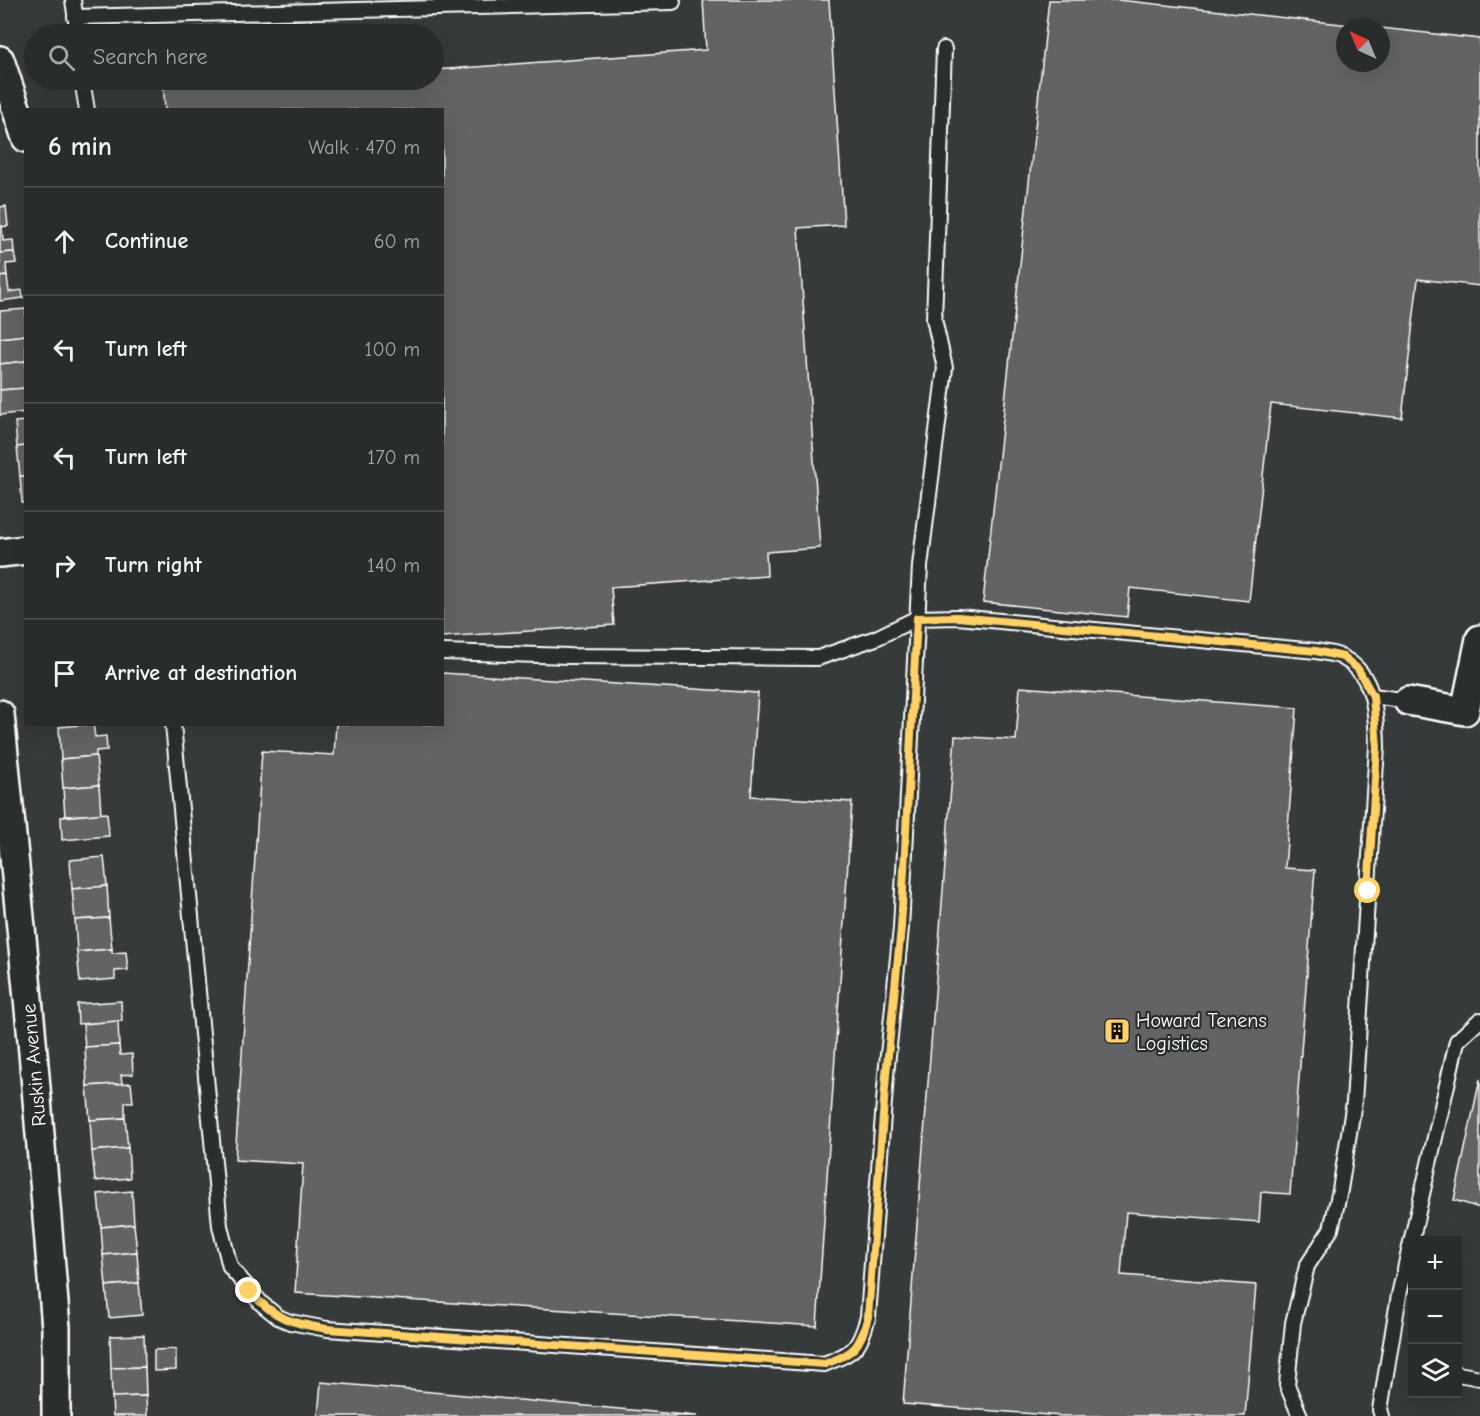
<!DOCTYPE html>
<html lang="en">
<head>
<meta charset="utf-8">
<style>
	:root { --surface:#292c2c; --page:#313434; --text:#f1f3f6; --muted:#a5a7a9; --line:#454848 }
	body { margin:0; font-family:"Comic Neue",sans-serif; background:var(--page); color:var(--text) }
	.controls { position:absolute; right:18px; bottom:18px; display:grid; overflow:hidden; border-radius:0px; box-shadow:0 6px 24px #0002 }
	.controls button { width:54px; height:54px; display:grid; place-items:center; padding:0; border:0; border-bottom:2px solid var(--line); background:var(--surface); color:var(--text); font:30px sans-serif }
	.compass { position:absolute; left:1336px; top:18px; width:54px; height:54px; border-radius:50%; background:var(--surface); box-shadow:0 6px 24px #0002; rotate:316deg }
	.stop { position:absolute; width:18px; height:18px; margin:-14px; border:4px solid #ffd166; border-radius:50%; background:#fff }
	.stop.end { background:#ffd166; border-color:#fff; box-shadow:0 2px 6px #0008 }
	.list { margin:0; padding:0; list-style:none }
	h2 { display:flex; justify-content:space-between; align-items:center; height:78px; margin:0; padding:0 24px; font-size:26px }
	h2 small { font-size:20px; font-weight:400; color:var(--muted) }
	.list li { display:grid; grid-template-columns:39px 1fr auto; gap:18px; align-items:center; box-sizing:border-box; height:108px; padding:0 24px; border-top:2px solid var(--line) }
	.list b { display:block; font-size:22px; white-space:nowrap }
	.list em { font-size:20px; font-style:normal; color:var(--muted) }
	.icon { flex:none; width:33px; height:33px; fill:none; stroke:currentColor; stroke-width:2; stroke-linecap:round; stroke-linejoin:round }
	.map { position:relative; flex:none; width:1480px; height:1416px; overflow:hidden }
	.search { position:absolute; background:var(--surface); box-shadow:0 6px 24px #0002; left:24px; top:24px; width:420px; height:66px; display:flex; align-items:center; gap:15px; box-sizing:border-box; padding:0 21px; border-radius:33px; color:var(--muted); font-size:22px }
	.panel { position:absolute; background:var(--surface); box-shadow:0 6px 24px #0002; left:24px; top:108px; width:420px; height:618px; border-radius:0px }
	.map>svg:first-child { display:block }
</style>
</head>
<body>
<div class="map">
<svg width="1480" height="1416" viewBox="0 0 1480 1416">
	<rect width="100%" height="100%" fill="#373a3b"/>
	<filter id="ink" filterUnits="userSpaceOnUse"><feTurbulence type="fractalNoise" baseFrequency=".0167" numOctaves="2"/><feDisplacementMap in="SourceGraphic" scale="12" xChannelSelector="R" yChannelSelector="G"/><feConvolveMatrix kernelMatrix="1 2 1 2 8 2 1 2 1" color-interpolation-filters="sRGB"/></filter>
	<g filter="url(#ink)">
		<!-- building -->
		<g fill="#636465" stroke="#fff" stroke-width="1.5">
			<path d="M 703,0 L 829,0 L 844,225 L 798,228 L 820,548 L 766,552 L 767,576 L 611,587 L 614,625 L 442,637 L 442,110 L 165,110 L 163,80 L 434,80 L 434,70 L 706,50 Z"/>
			<path d="M 1049,0 L 1118,0 L 1369,27 L 1345,27 L 1345,63 L 1381,63 L 1381,28 L 1480,39 L 1480,286 L 1418,279 L 1402,418 L 1271,404 L 1249,601 L 1130,588 L 1127,617 L 983,602 Z"/>
			<path d="M 311,19 L 312,34 L 160,34 L 159,30 Z"/>
			<path d="M 6,206 L 8,226 L 0,227 L 0,207 Z"/>
			<path d="M 2,226 L 3,241 L 13,240 L 14,252 L 0,253 L 0,227 Z"/>
			<path d="M 14,252 L 16,263 L 6,264 L 7,276 L 0,277 L 0,253 Z"/>
			<path d="M 7,276 L 9,292 L 22,290 L 23,298 L 0,301 L 0,277 Z"/>
			<path d="M 26,309 L 26,335 L 0,338 L 0,311 Z"/>
			<path d="M 26,335 L 26,361 L 0,364 L 0,338 Z"/>
			<path d="M 26,361 L 26,388 L 0,390 L 0,364 Z"/>
			<path d="M 26,388 L 26,412 L 0,415 L 0,390 Z"/>
			<path d="M 26,421 L 26,446 L 17,447 L 15,422 Z"/>
			<path d="M 26,446 L 26,476 L 20,476 L 17,447 Z"/>
			<path d="M 20,476 L 26,476 L 26,503 L 22,503 Z"/>
			<path d="M 442,673 L 758,693 L 751,796 L 852,802 L 817,1326 L 295,1293 L 303,1164 L 235,1160 L 262,751 L 334,755 L 336,724 L 442,724 Z"/>
			<path d="M 1020,687 L 1297,708 L 1285,868 L 1315,870 L 1290,1194 L 1261,1192 L 1259,1222 L 1126,1212 L 1121,1275 L 1256,1285 L 1245,1416 L 1062,1416 L 903,1404 L 955,736 L 1016,740 Z"/>
			<path d="M 93,724 L 95,737 L 106,736 L 107,750 L 96,751 L 96,756 L 61,759 L 59,727 Z"/>
			<path d="M 96,756 L 99,785 L 63,788 L 61,759 Z"/>
			<path d="M 99,785 L 101,814 L 65,816 L 63,788 Z"/>
			<path d="M 107,813 L 109,836 L 62,840 L 61,817 Z"/>
			<path d="M 104,857 L 107,886 L 72,889 L 70,860 Z"/>
			<path d="M 107,886 L 109,918 L 75,920 L 72,889 Z"/>
			<path d="M 109,918 L 112,949 L 77,952 L 75,920 Z"/>
			<path d="M 112,949 L 112,953 L 126,952 L 128,970 L 115,971 L 115,979 L 80,982 L 77,952 Z"/>
			<path d="M 121,1001 L 122,1021 L 78,1024 L 77,1004 Z"/>
			<path d="M 118,1021 L 119,1045 L 85,1047 L 83,1024 Z"/>
			<path d="M 119,1045 L 120,1055 L 132,1054 L 133,1074 L 121,1075 L 122,1084 L 87,1086 L 85,1047 Z"/>
			<path d="M 1480,1079 L 1480,1208 L 1454,1200 Z"/>
			<path d="M 131,1083 L 133,1102 L 125,1102 L 125,1118 L 90,1120 L 87,1086 Z"/>
			<path d="M 125,1118 L 128,1148 L 92,1151 L 90,1120 Z"/>
			<path d="M 128,1148 L 130,1178 L 95,1181 L 92,1151 Z"/>
			<path d="M 132,1191 L 134,1224 L 101,1227 L 98,1194 Z"/>
			<path d="M 134,1224 L 137,1252 L 103,1255 L 101,1227 Z"/>
			<path d="M 137,1252 L 139,1283 L 106,1286 L 103,1255 Z"/>
			<path d="M 139,1283 L 142,1315 L 109,1318 L 106,1286 Z"/>
			<path d="M 144,1335 L 145,1367 L 111,1368 L 110,1336 Z"/>
			<path d="M 176,1349 L 176,1370 L 154,1371 L 154,1350 Z"/>
			<path d="M 145,1367 L 146,1396 L 112,1397 L 111,1368 Z"/>
			<path d="M 321,1382 L 697,1416 L 318,1416 Z"/>
			<path d="M 146,1396 L 147,1416 L 113,1416 L 112,1397 Z"/>
		</g>
		<g fill="none" stroke-linecap="round" stroke-linejoin="round">
			<defs>
				<g id="service">
					<path d="M 73,0 L 78,34"/>
					<path d="M 75,17 L 673,2"/>
					<path d="M 82,80 L 87,110"/>
					<path d="M 442,652 L 569,656 L 818,658 L 876,638 L 917,618 L 958,617 L 1316,651 C 1324,653 1336,653 1343,658 C 1376,675 1376,715 1377,747 L 1354,1102 L 1340,1190 L 1331,1229 L 1307,1266 L 1293,1323 L 1287,1385 L 1300,1416"/>
					<path d="M 1373,696 L 1408,701"/>
					<path d="M 173,724 L 220,1226 L 230,1267 L 262,1304 L 278,1317 L 290,1322 L 327,1329 L 824,1364 C 855,1352 859,1349 868,1317 L 886,1075 L 901,928 L 920,566 L 945,368 L 934,319 L 944,49"/>
					<path d="M 1458,1374 L 1480,1378"/>
					<path d="M 1382,1416 L 1380,1410 L 1399,1295 L 1457,1041 L 1480,1020"/>
				</g>
				<g id="minor">
					<path d="M 0,60 L 26,138"/>
					<path d="M 0,553 L 26,550"/>
					<path d="M 1408,701 L 1465,711 L 1480,639"/>
					<path d="M 0,714 L 31,1029 L 45,1193 L 56,1328 L 56,1416"/>
				</g>
			</defs>
			<!-- service casing -->
			<use href="#service" stroke="#fff" stroke-width="18"/>
			<!-- minor casing -->
			<use href="#minor" stroke="#fff" stroke-width="32"/>
			<!-- service -->
			<use href="#service" stroke="#2a2d2e" stroke-width="14"/>
			<!-- minor -->
			<use href="#minor" stroke="#2a2d2e" stroke-width="27"/>
		</g>
	</g>
	<g fill="none" stroke-linecap="round" stroke-linejoin="round" filter="url(#ink)">
		<!-- route -->
		<path stroke="#ffd166" stroke-width="8" d="M 249,1291 C 277,1320 289,1322 327,1329 L 825,1364 C 855,1352 859,1349 868,1317 L 886,1075 L 901,928 L 917,618 L 958,617 L 1316,651 L 1343,657 L 1358,669 L 1373,696 L 1377,747 L 1368,891"/>
	</g>
	<!-- icons -->
	<defs>
		<symbol id="building-square" viewBox="-11 -11 22 22"><rect x="-9" y="-9" width="18" height="18" rx="4" fill="#ffd166" stroke="#2a2d2e"/><path d="M-4-6H4V6H1V3H-1V6H-4ZM-2.5-4.3h1.7v1.8h-1.7ZM.8-4.3h1.7v1.8H.8ZM-2.5-1h1.7V.8h-1.7ZM.8-1h1.7V.8H.8Z" fill="#111"/></symbol>
	</defs>
	<g fill-rule="evenodd">
		<use href="#building-square" x="1102" y="1016" width="30" height="30"/>
	</g>
	<g text-anchor="middle" dominant-baseline="central" stroke-width="4.5" stroke-linejoin="round" paint-order="stroke">
		<!-- poi labels -->
		<g font-size="20" fill="#fff" stroke="#2a2d2e" text-anchor="start">
			<text x="1136" y="1020">Howard Tenens<tspan x="1136" dy="23">Logistics</tspan></text>
		</g>
		<!-- street labels -->
		<g font-size="20" fill="#fff" stroke="#2a2d2e">
			<text transform="translate(34 1065) rotate(-95)">Ruskin Avenue</text>
		</g>
	</g>
</svg>
<div class="controls">
<button>+</button>
<button>−</button>
<button><svg class="icon" aria-label="layers" viewBox="0 0 24 24"><path d="M12 4l9 5-9 5-9-5zM3 14l9 5 9-5"/></svg></button>
</div>
<svg class="compass" viewBox="-18 -18 36 36"><path d="M0-13l5 13h-10z" fill="#e53935"/><path d="M0 13l5-13h-10z" fill="#a5a7a9"/></svg>
<div class="stop" style="left:1368px;top:891px"></div>
<div class="stop end" style="left:249px;top:1291px"></div>
<div class="search"><svg class="icon" aria-label="search" viewBox="0 0 24 24"><circle cx="10" cy="10" r="6"/><path d="M15 15l6 6"/></svg>Search here</div>
<section class="panel">
<h2>6 min<small>Walk · 470 m</small></h2>
<ul class="list">
<li><svg class="icon" aria-label="ahead" viewBox="0 0 24 24"><path d="M12 20V5M6 11l6-6 6 6"/></svg><div><b>Continue</b></div><em>60 m</em></li>
<li><svg class="icon" aria-label="left" viewBox="0 0 24 24"><path d="M17 20v-9H6M10 6l-5 5 5 5"/></svg><div><b>Turn left</b></div><em>100 m</em></li>
<li><svg class="icon" aria-label="left" viewBox="0 0 24 24"><path d="M17 20v-9H6M10 6l-5 5 5 5"/></svg><div><b>Turn left</b></div><em>170 m</em></li>
<li><svg class="icon" aria-label="right" viewBox="0 0 24 24"><path d="M7 20v-9h11M14 6l5 5-5 5"/></svg><div><b>Turn right</b></div><em>140 m</em></li>
<li><svg class="icon" aria-label="arrive" viewBox="0 0 24 24"><path d="M6 21V4h12l-3 4 3 4H6"/></svg><div><b>Arrive at destination</b></div></li>
</ul>
</section>
</div>
</body>
</html>
